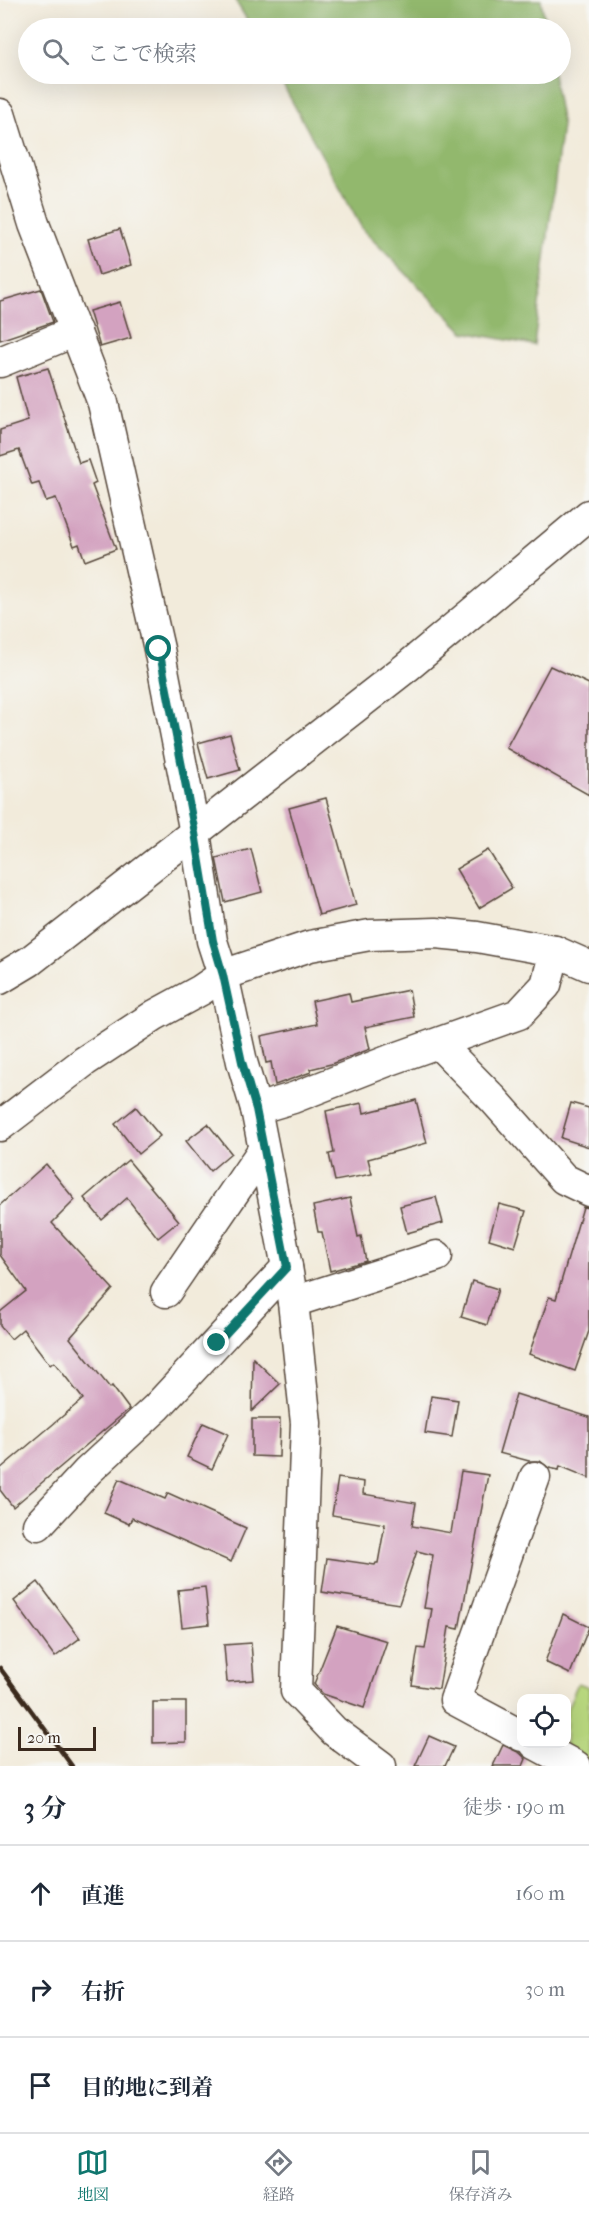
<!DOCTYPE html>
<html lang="ja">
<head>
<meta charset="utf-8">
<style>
	:root { --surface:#fff; --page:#f6f6f7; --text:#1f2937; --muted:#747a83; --line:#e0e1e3; --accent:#0f766e }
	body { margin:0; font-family:"IM FELL French Canon","Noto Serif JP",serif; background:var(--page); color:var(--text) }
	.controls { position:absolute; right:18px; bottom:18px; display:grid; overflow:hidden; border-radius:12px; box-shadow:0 6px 24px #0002 }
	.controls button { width:54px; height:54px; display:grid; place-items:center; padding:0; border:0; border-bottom:2px solid var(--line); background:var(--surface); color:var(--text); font:30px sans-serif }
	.scale { position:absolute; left:18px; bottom:15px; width:78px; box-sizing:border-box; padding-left:6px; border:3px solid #3b2a1e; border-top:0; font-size:16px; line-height:21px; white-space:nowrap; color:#3b2a1e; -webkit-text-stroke:4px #f6f6f2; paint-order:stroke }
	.stop { position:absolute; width:18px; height:18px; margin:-14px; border:4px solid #0f766e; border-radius:50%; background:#fff }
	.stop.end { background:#0f766e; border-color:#fff; box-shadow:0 2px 6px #0008 }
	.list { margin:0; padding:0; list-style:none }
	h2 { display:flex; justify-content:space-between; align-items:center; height:78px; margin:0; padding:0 24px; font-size:26px }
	h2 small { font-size:20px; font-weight:400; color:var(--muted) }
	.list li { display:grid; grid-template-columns:39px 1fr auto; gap:18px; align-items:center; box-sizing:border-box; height:96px; padding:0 24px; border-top:2px solid var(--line) }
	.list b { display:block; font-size:22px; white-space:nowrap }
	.list em { font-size:20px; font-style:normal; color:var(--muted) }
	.icon { flex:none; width:33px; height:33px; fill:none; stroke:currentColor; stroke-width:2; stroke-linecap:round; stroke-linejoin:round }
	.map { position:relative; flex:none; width:589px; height:1766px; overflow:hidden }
	.search { position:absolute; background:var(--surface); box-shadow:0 6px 24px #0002; left:18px; right:18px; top:18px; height:66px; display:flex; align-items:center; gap:15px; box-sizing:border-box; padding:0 21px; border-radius:33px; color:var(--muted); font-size:22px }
	.sheet { height:366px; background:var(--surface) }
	nav { display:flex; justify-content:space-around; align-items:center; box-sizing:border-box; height:84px; border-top:2px solid var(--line); background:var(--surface); font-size:16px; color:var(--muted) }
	nav a { display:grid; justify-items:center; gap:3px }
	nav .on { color:var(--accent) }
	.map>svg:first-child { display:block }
</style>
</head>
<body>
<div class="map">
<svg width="589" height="1766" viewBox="0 0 589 1766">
	<rect width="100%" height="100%" fill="#f6f6f2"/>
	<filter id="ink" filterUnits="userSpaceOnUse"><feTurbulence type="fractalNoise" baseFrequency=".0167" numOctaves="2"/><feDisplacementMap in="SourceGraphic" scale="12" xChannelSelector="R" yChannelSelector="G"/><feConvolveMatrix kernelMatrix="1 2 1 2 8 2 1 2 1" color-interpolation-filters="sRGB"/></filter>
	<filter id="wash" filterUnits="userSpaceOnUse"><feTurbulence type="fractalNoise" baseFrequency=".008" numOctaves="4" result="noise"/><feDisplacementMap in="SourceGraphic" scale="24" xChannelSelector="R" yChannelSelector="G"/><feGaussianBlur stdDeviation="1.35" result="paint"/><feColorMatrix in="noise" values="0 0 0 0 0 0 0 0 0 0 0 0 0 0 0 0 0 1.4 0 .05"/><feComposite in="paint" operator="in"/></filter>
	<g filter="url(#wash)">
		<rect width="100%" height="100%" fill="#f2ebdb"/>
		<!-- green -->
		<path fill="#b8d77e" stroke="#7a804e" stroke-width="1.5" d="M 578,1683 L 589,1687 L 589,1763 L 551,1744 L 566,1744 L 567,1709 Z"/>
		<!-- forest -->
		<g fill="#92b86d" stroke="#667146" stroke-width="1.5">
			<path d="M 235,0 L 541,0 L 546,28 L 252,28 Z"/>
			<path d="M 277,74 L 553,74 L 562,125 L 534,345 L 464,332 L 363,230 Z"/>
		</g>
		<g id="blocks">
			<!-- building -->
			<g fill="#d3a2c0">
				<path d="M 120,229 L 131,265 L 99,275 L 88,239 Z"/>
				<path d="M 41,289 L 53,322 L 0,340 L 0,301 Z"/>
				<path d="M 120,302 L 131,338 L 100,347 L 89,311 Z"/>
				<path d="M 48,368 L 79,463 L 88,460 L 96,483 L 92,485 L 116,549 L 85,561 L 79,544 L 74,546 L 56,498 L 46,501 L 39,483 L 32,485 L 19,450 L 0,456 L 0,430 L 28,421 L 16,377 Z"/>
				<path d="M 550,666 L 589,684 L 589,795 L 506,748 Z"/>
				<path d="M 230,734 L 240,770 L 208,779 L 198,743 Z"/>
				<path d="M 326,798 L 356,905 L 319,915 L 289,808 Z"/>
				<path d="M 251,849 L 262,892 L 225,902 L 216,858 Z"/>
				<path d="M 488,850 L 512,888 L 479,908 L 456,869 Z"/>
				<path d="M 409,990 L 414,1017 L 365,1027 L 370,1049 L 331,1064 L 310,1069 L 311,1072 L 275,1085 L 271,1062 L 266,1063 L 261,1036 L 317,1024 L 312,1001 L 349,993 L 351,1002 Z"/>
				<path d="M 416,1100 L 427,1143 L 368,1159 L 372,1174 L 335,1181 L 329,1154 L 334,1153 L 326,1111 L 362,1103 L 364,1113 Z"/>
				<path d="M 571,1103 L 589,1108 L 589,1147 L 561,1138 Z"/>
				<path d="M 136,1107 L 160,1136 L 138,1154 L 115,1124 Z"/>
				<path d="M 208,1124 L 231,1153 L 210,1171 L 186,1141 Z"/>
				<path d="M 128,1160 L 179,1221 L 158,1238 L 127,1198 L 102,1220 L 84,1198 Z"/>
				<path d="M 46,1164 L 75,1200 L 52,1223 L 113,1289 L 70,1338 L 110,1388 L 112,1386 L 129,1409 L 13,1507 L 0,1490 L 0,1469 L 83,1399 L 54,1362 L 50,1365 L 23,1329 L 11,1339 L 0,1326 L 0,1312 L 26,1291 L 0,1255 L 0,1205 Z"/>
				<path d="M 436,1197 L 443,1223 L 407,1233 L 400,1206 Z"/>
				<path d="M 350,1198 L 358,1237 L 361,1236 L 366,1261 L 330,1271 L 322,1232 L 318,1232 L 313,1206 Z"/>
				<path d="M 499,1204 L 526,1211 L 515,1247 L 489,1239 Z"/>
				<path d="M 583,1207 L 589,1208 L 589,1331 L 575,1371 L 529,1354 L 549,1297 L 556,1299 Z"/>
				<path d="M 472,1281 L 498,1289 L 487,1325 L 461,1317 Z"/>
				<path d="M 253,1358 L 280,1384 L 252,1411 Z"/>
				<path d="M 516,1394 L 589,1417 L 589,1478 L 560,1466 L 559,1470 L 549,1468 L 540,1461 L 529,1461 L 499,1453 Z"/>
				<path d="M 431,1396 L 458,1400 L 452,1437 L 425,1433 Z"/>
				<path d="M 252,1419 L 280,1419 L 279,1457 L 252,1456 Z"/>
				<path d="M 203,1423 L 228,1434 L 212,1469 L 187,1457 Z"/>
				<path d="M 461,1471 L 488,1475 L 459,1629 L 449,1627 L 439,1689 L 412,1685 L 418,1648 L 425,1649 L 432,1609 L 424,1608 L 433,1555 L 417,1551 L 399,1604 L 322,1592 L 327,1558 L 375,1565 L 376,1563 L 378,1563 L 385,1524 L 332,1515 L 338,1478 L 364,1482 L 363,1494 L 416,1503 L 412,1526 L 451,1533 Z"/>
				<path d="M 119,1479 L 165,1499 L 168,1493 L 246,1528 L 231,1562 L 132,1518 L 129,1524 L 104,1513 Z"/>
				<path d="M 38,1582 L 80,1638 L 55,1657 L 14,1601 Z"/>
				<path d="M 205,1587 L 209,1624 L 182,1627 L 178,1590 Z"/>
				<path d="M 563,1614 L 589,1627 L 570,1674 L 545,1662 Z"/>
				<path d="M 337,1626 L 387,1641 L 364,1708 L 323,1694 L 314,1684 Z"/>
				<path d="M 251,1643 L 254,1680 L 227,1682 L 224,1645 Z"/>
				<path d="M 153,1702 L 186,1702 L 186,1742 L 153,1743 Z"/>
				<path d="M 429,1736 L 454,1747 L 445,1766 L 415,1766 Z"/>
				<path d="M 503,1745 L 520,1753 L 526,1759 L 523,1766 L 493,1766 Z"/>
			</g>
		</g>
	</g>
	<g filter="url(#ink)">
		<use href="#blocks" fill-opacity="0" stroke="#56473a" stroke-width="1.5"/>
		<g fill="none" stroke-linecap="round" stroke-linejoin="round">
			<defs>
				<g id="minor">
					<path d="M 0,114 L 34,224 L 103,403 L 159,649 L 195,833 L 212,941 L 223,975 L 242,1062 L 256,1109 L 287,1267 L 293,1302 L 306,1423 L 296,1691 L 334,1731 L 381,1766"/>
					<path d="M 0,362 L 76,331"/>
					<path d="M 0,979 L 30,961 L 407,667 L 589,515"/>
					<path d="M 439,1044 L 494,1100 L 564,1179 L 589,1191"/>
					<path d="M 256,1109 L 293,1098 L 390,1060 L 519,1014 L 546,985 L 555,951"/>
					<path d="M 0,1126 L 85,1061 L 155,1015 L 201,990 L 223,975 L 310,946 L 370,935 L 436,933 L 477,937 L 555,951 L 589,966"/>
					<path d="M 166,1292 L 263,1150"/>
					<path d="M 293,1302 L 437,1256"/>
					<path d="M 38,1525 L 88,1471 L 157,1407 L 287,1267"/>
					<path d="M 522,1736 L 455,1700 L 535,1477"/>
					<path d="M 535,1744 L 576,1766"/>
				</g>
			</defs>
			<!-- minor casing -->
			<use href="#minor" stroke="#56473a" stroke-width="33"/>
			<!-- minor -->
			<use href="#minor" stroke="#fff" stroke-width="30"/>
			<!-- rail -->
			<path stroke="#3b2a1e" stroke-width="4.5" d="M 0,1668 L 72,1766"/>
		</g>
	</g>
	<g fill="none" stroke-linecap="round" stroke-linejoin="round" filter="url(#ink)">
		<!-- route -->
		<path stroke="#0f766e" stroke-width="8" d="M 159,649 L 195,833 L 213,941 L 223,975 L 242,1062 L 256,1109 L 287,1267 L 217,1343"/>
	</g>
</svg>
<div class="controls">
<button><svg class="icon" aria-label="locate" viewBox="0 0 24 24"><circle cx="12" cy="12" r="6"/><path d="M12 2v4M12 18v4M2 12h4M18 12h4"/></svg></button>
</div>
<div class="scale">20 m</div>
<div class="stop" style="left:159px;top:649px"></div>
<div class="stop end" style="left:217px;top:1343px"></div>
<div class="search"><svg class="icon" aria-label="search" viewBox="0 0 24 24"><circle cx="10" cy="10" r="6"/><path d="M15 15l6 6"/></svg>ここで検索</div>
</div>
<section class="sheet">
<h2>3 分<small>徒歩 · 190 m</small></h2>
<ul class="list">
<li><svg class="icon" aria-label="ahead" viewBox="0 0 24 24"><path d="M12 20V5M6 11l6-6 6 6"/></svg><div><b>直進</b></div><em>160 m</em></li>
<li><svg class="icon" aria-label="right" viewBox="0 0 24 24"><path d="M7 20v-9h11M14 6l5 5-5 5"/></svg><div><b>右折</b></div><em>30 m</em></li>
<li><svg class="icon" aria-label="arrive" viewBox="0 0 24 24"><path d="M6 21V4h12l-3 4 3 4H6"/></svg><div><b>目的地に到着</b></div></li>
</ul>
</section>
<nav>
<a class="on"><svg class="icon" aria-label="map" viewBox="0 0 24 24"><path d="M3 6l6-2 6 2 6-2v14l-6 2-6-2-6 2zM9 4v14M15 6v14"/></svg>地図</a>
<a><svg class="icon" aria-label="directions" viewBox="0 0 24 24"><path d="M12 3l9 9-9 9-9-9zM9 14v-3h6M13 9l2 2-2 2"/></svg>経路</a>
<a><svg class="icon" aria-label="saved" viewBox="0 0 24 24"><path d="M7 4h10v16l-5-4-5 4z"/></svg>保存済み</a>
</nav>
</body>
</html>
